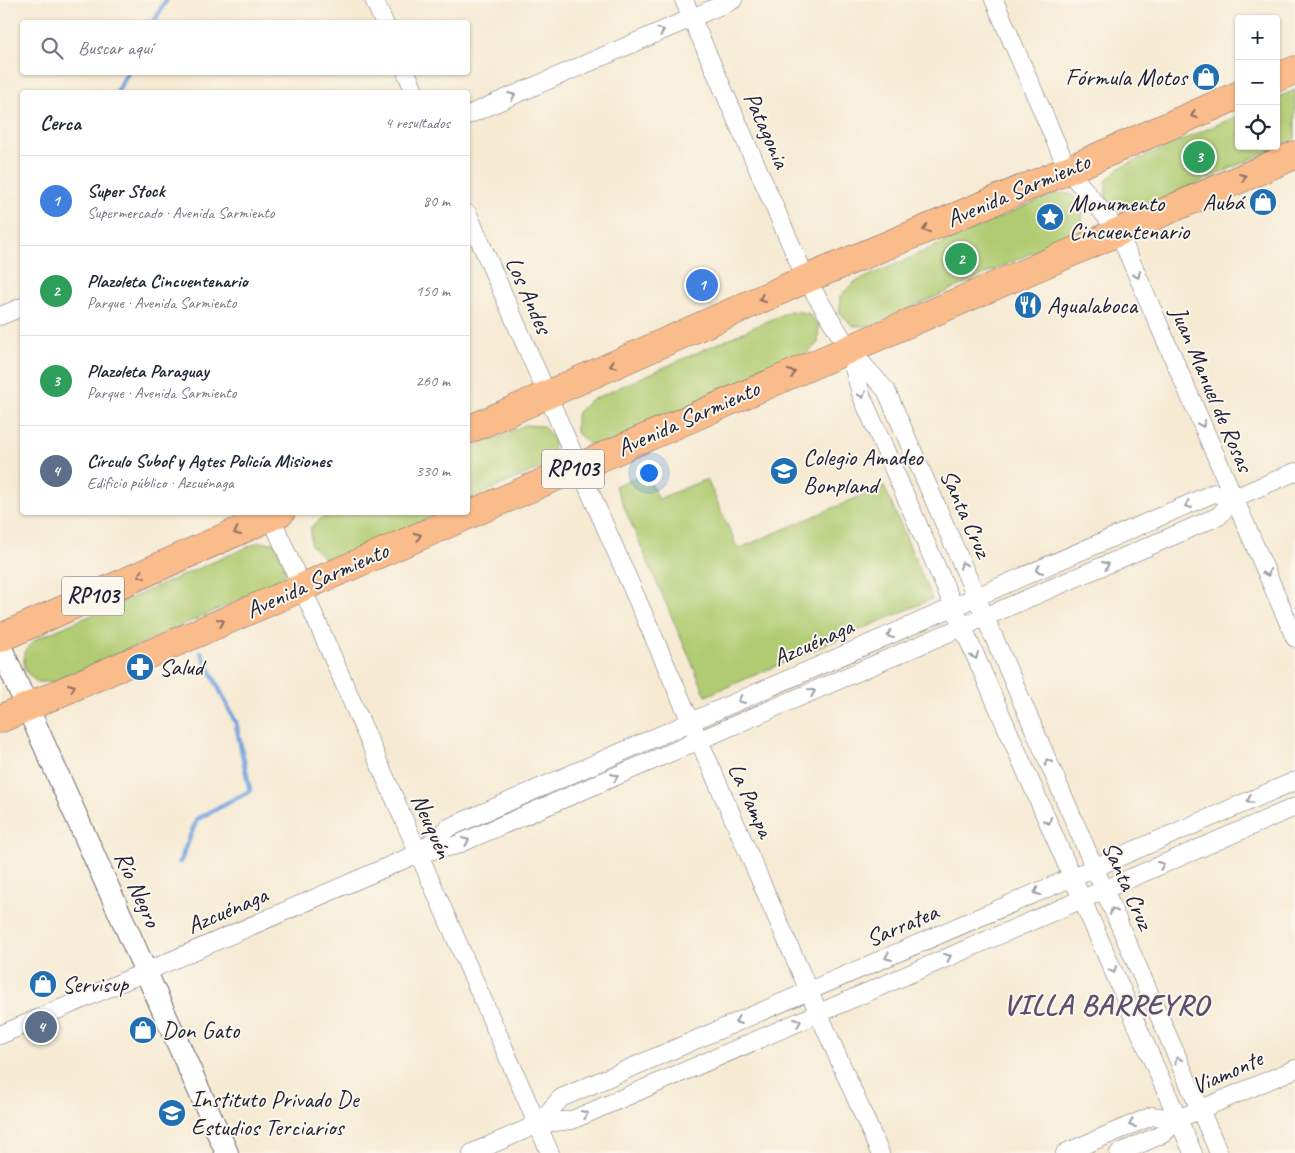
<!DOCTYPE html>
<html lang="es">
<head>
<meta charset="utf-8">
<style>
	:root { --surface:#fff; --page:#f6f6f7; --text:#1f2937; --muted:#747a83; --line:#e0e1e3; --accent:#db2777 }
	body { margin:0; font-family:Caveat,sans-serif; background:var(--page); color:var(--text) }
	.controls { position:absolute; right:15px; top:15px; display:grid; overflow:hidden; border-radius:5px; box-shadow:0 1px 4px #0004 }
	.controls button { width:45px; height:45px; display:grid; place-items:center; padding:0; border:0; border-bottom:1px solid var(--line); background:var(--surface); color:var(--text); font:25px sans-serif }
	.you { position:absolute; left:648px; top:472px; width:18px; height:18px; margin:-12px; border:4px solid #fff; border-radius:50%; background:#1a73e8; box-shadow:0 0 0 8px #1a73e833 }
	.badge { display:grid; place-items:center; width:32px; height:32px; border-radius:50%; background:var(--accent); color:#fff; font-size:16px; font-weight:700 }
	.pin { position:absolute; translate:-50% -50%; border:2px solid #fff; box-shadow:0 1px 5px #0006 }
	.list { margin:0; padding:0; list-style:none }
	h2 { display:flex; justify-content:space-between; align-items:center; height:65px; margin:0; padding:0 20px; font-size:21px }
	h2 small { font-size:16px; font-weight:400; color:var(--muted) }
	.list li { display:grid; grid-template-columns:32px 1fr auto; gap:15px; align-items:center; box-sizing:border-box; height:90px; padding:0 20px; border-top:1px solid var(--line) }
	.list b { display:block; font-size:19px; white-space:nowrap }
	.list p { margin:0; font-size:16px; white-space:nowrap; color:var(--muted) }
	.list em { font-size:16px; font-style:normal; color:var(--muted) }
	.icon { flex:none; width:28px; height:28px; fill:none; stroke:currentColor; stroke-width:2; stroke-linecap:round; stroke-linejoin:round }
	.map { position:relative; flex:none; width:1295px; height:1153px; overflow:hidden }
	.search { position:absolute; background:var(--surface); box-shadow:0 1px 4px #0004; left:20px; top:20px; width:450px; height:55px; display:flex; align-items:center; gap:12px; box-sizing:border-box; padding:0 18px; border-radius:5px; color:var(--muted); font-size:19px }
	.panel { position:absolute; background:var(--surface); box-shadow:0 1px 4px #0004; left:20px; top:90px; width:450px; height:425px; border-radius:5px }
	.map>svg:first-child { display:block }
</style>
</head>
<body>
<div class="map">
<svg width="1295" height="1153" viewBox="0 0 1295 1153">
	<rect width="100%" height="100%" fill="#fbf7ec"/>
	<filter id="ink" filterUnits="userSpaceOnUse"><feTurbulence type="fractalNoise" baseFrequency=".02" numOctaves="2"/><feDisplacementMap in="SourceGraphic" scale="10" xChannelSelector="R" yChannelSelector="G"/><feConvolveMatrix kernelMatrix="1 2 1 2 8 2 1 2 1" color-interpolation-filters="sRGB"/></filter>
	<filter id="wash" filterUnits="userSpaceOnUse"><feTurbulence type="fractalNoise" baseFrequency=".0096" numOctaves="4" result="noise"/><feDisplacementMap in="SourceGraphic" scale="20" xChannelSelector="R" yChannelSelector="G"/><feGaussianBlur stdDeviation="1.12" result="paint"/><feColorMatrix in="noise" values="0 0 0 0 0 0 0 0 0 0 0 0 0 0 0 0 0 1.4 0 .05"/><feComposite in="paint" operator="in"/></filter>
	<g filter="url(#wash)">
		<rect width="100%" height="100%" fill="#f6ead3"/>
		<!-- green -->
		<g fill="#b0cb71" stroke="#697656">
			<path d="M 1295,90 L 1295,139 L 1137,211 L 1119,211 L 1106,199 L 1106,181 L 1119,168 L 1239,115 L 1239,146 L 1276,146 L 1276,98 Z"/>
			<path d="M 1054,193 L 1072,194 L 1083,207 L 1082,224 L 1069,236 L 871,326 L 853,326 L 840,313 L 840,296 L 853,283 Z"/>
			<path d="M 790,311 L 808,313 L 819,326 L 818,343 L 805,355 L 607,444 L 589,444 L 576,432 L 576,414 L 589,401 Z"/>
			<path d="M 525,425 L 543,426 L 554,439 L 553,456 L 540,468 L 468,500 L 468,450 Z"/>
			<path d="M 646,473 L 658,499 L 707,479 L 738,549 L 884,486 L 932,599 L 706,696 L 615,486 Z"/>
			<path d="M 328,513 L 441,513 L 342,557 L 324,558 L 311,545 L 311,527 Z"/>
			<path d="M 259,542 L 276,543 L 286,574 L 273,585 L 54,682 L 36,682 L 24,669 L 24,652 L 36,639 Z"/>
		</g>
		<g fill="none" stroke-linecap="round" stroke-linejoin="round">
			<!-- stream -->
			<g stroke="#72a3dd" stroke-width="5">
				<path d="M 154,22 L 166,0"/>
				<path d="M 117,92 L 128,72"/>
				<path d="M 180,862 L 197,819 L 250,791 L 236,723 L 201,652"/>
			</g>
		</g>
	</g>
	<g filter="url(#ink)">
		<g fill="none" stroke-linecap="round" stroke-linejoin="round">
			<defs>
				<g id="minor">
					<path d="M 374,0 L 384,22"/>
					<path d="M 684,0 L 806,279 L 848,348 L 886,390 L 1219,1153"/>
					<path d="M 994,0 L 1068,170 L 1118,231 L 1295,638"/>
					<path d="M 406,72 L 415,92"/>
					<path d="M 468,115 L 733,0"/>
					<path d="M 468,214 L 880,1153"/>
					<path d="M 0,316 L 22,307"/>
					<path d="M 849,351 L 862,397 L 1193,1153"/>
					<path d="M 271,517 L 550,1153"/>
					<path d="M 419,853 L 448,828 L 1214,493 L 1234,498"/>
					<path d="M 0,1035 L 419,853 L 454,846 L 1219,516 L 1234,498 L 1295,472"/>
					<path d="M 538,1124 L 561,1098 L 1295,781"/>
					<path d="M 472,1153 L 538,1124 L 572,1120 L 1295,807"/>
					<path d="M 1065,1153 L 1152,1116 L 1178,1119"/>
					<path d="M 1119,1153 L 1163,1134 L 1178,1119 L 1295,1069"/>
				</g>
				<path id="tertiary" d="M 0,646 L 227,1153"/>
				<g id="primary">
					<path d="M 1276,78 L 1295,70"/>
					<path d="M 468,430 L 806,279 L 1068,170 L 1239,95"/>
					<path d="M 0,638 L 281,512"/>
					<path d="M 0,719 L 1295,155"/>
				</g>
			</defs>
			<!-- minor casing -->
			<use href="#minor" stroke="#6c6870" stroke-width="19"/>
			<!-- tertiary casing -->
			<use href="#tertiary" stroke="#6c6870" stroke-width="24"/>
			<!-- primary casing -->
			<use href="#primary" stroke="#6c6870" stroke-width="29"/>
			<!-- minor -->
			<use href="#minor" stroke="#fff" stroke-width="18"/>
			<!-- tertiary -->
			<use href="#tertiary" stroke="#fff" stroke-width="22"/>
			<!-- primary -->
			<use href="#primary" stroke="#fabc8b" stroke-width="28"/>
		</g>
		<!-- one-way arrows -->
		<defs><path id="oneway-chevron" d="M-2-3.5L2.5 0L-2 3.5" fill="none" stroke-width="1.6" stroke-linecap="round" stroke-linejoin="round" transform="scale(1.25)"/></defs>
		<g stroke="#9c9ca7">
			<use href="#oneway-chevron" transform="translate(661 31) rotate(-23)"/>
			<use href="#oneway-chevron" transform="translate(512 96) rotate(-23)"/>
			<use href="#oneway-chevron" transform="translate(1137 275) rotate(67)"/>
			<use href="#oneway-chevron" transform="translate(862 395) rotate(71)"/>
			<use href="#oneway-chevron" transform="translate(1202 424) rotate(67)"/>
			<use href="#oneway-chevron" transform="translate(1188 505) rotate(156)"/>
			<use href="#oneway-chevron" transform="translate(963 565) rotate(-114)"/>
			<use href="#oneway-chevron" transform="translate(1106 565) rotate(-23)"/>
			<use href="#oneway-chevron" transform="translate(1039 570) rotate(156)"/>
			<use href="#oneway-chevron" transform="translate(1267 573) rotate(66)"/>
			<use href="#oneway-chevron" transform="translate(890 635) rotate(156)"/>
			<use href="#oneway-chevron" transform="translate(975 656) rotate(66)"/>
			<use href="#oneway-chevron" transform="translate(812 692) rotate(-23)"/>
			<use href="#oneway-chevron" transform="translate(741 700) rotate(156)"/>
			<use href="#oneway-chevron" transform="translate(1048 762) rotate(-114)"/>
			<use href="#oneway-chevron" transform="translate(615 777) rotate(-23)"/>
			<use href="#oneway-chevron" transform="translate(1250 800) rotate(157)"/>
			<use href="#oneway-chevron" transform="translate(1048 821) rotate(66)"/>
			<use href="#oneway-chevron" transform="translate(466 841) rotate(-23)"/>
			<use href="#oneway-chevron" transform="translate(1161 865) rotate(-23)"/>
			<use href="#oneway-chevron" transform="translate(1037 892) rotate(157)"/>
			<use href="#oneway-chevron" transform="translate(1113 911) rotate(-114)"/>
			<use href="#oneway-chevron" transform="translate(888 957) rotate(157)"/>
			<use href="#oneway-chevron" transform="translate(948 957) rotate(-23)"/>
			<use href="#oneway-chevron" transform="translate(1113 970) rotate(66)"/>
			<use href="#oneway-chevron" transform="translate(738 1021) rotate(157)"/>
			<use href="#oneway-chevron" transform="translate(798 1022) rotate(-23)"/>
			<use href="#oneway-chevron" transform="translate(1178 1060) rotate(-114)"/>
			<use href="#oneway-chevron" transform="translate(585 1114) rotate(-23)"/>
			<use href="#oneway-chevron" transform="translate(1132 1124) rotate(157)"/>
		</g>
		<g stroke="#8e6f63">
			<use href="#oneway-chevron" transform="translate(1194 115) rotate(156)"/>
			<use href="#oneway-chevron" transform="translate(1243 177) rotate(-23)"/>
			<use href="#oneway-chevron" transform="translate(926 229) rotate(157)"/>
			<use href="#oneway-chevron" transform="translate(762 299) rotate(156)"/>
			<use href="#oneway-chevron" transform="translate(613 365) rotate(156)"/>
			<use href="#oneway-chevron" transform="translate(792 373) rotate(-24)"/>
			<use href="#oneway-chevron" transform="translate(237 532) rotate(156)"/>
			<use href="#oneway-chevron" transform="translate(418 536) rotate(-24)"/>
			<use href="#oneway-chevron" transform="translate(141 575) rotate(156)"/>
			<use href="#oneway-chevron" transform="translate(221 622) rotate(-24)"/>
			<use href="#oneway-chevron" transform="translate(72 687) rotate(-24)"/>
		</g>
	</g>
	<!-- icons -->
	<defs>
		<symbol id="shop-disc" viewBox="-11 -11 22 22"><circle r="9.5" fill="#1f6fb2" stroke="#fbf7ec"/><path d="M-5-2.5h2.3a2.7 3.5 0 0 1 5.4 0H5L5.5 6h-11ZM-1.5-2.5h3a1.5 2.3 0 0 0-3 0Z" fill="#fff"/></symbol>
		<symbol id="sight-disc" viewBox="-11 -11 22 22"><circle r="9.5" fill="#1f6fb2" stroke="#fbf7ec"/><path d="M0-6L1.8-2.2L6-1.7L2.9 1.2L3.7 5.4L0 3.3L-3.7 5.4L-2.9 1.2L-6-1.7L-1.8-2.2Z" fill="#fff"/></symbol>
		<symbol id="restaurant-disc" viewBox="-11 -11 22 22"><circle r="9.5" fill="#1f6fb2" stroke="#fbf7ec"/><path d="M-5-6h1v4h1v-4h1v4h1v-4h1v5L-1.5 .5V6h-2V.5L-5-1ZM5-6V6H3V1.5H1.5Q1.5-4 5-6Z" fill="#fff"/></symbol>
		<symbol id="school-disc" viewBox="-11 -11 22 22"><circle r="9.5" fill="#1f6fb2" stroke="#fbf7ec"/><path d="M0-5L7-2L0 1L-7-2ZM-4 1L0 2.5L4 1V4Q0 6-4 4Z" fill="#fff"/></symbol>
		<symbol id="pharmacy-disc" viewBox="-11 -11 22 22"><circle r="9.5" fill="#1f6fb2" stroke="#fbf7ec"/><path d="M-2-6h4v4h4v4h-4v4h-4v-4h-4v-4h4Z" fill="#fff"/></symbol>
		<symbol id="university-disc" viewBox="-11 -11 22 22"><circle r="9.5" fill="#1f6fb2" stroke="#fbf7ec"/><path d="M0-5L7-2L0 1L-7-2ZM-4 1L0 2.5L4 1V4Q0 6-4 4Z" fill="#fff"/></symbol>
	</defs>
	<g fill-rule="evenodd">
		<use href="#shop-disc" x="1190" y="61" width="32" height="32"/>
		<use href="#shop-disc" x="1247" y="186" width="32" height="32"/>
		<use href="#sight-disc" x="1034" y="201" width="32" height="32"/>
		<use href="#restaurant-disc" x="1012" y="289" width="32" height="32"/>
		<use href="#school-disc" x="768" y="455" width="32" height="32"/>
		<use href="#pharmacy-disc" x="124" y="651" width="32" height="32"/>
		<use href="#shop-disc" x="27" y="968" width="32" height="32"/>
		<use href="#shop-disc" x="127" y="1014" width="32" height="32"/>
		<use href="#university-disc" x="156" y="1097" width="32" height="32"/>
	</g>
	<g text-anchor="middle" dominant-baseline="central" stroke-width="4" stroke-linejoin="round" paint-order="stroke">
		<!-- shield labels -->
		<g fill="#fbf7ec" stroke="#636270" stroke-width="1">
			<rect x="542" y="449.5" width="62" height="39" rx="4"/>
			<rect x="62" y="576.5" width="62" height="39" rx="4"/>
		</g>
		<g font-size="22" font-weight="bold" fill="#22223b">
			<text x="573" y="469">RP103</text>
			<text x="93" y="596">RP103</text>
		</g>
		<!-- poi labels -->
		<g font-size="24" fill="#22223b" stroke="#fbf7ec" text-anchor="start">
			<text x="1187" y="77" text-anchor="end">Fórmula Motos</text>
			<text x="1244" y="202" text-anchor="end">Aubá</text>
			<text x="1069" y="203">Monumento<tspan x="1069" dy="28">Cincuentenario</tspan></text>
			<text x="1047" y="305">Agualaboca</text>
			<text x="803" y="457">Colegio Amadeo<tspan x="803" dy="28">Bonpland</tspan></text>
			<text x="159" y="667">Salud</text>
			<text x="62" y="984">Servisup</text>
			<text x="162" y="1030">Don Gato</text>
			<text x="191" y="1099">Instituto Privado De<tspan x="191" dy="28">Estudios Terciarios</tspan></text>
		</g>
		<!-- street labels -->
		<g font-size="24" fill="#22223b" stroke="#fbf7ec">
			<text transform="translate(767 130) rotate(66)">Patagonia</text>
			<text transform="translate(1018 190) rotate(-23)">Avenida Sarmiento</text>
			<text transform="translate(529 295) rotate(66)">Los Andes</text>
			<text transform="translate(1212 389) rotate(67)">Juan Manuel de Rosas</text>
			<text transform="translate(688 418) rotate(-24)">Avenida Sarmiento</text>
			<text transform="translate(966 513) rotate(66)">Santa Cruz</text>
			<text transform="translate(317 580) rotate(-24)">Avenida Sarmiento</text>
			<text transform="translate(813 642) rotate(-24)">Azcuénaga</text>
			<text transform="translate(751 800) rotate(66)">La Pampa</text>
			<text transform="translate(432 826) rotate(66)">Neuquén</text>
			<text transform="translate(1128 885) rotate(66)">Santa Cruz</text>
			<text transform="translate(138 889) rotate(66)">Río Negro</text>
			<text transform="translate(227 910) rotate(-23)">Azcuénaga</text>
			<text transform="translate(902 925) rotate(-23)">Sarratea</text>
			<text transform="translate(1227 1072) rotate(-24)">Viamonte</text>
		</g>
		<!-- district labels -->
		<g font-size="29" font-weight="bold" letter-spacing="1" fill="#5b506f" stroke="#fbf7ec">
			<text x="1106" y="1004">VILLA BARREYRO</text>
		</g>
	</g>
</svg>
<div class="controls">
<button>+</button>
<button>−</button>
<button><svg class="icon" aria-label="locate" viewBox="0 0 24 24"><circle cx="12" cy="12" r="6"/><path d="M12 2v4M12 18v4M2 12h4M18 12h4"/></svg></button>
</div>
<div class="you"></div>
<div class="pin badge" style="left:702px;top:285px;background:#3f7fe0">1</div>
<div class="pin badge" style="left:961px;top:259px;background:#2e9e5b">2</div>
<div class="pin badge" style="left:1199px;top:157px;background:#2e9e5b">3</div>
<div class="pin badge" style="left:41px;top:1027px;background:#5c6f8a">4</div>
<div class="search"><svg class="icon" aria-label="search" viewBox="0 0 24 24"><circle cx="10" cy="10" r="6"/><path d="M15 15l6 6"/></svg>Buscar aquí</div>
<section class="panel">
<h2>Cerca<small>4 resultados</small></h2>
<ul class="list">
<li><span class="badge" style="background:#3f7fe0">1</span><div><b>Super Stock</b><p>Supermercado · Avenida Sarmiento</p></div><em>80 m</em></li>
<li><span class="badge" style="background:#2e9e5b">2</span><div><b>Plazoleta Cincuentenario</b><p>Parque · Avenida Sarmiento</p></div><em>150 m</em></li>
<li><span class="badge" style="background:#2e9e5b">3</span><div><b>Plazoleta Paraguay</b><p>Parque · Avenida Sarmiento</p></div><em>260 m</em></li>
<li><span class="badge" style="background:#5c6f8a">4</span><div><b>Círculo Subof y Agtes Policía Misiones</b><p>Edificio público · Azcuénaga</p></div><em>330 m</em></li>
</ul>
</section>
</div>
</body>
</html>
